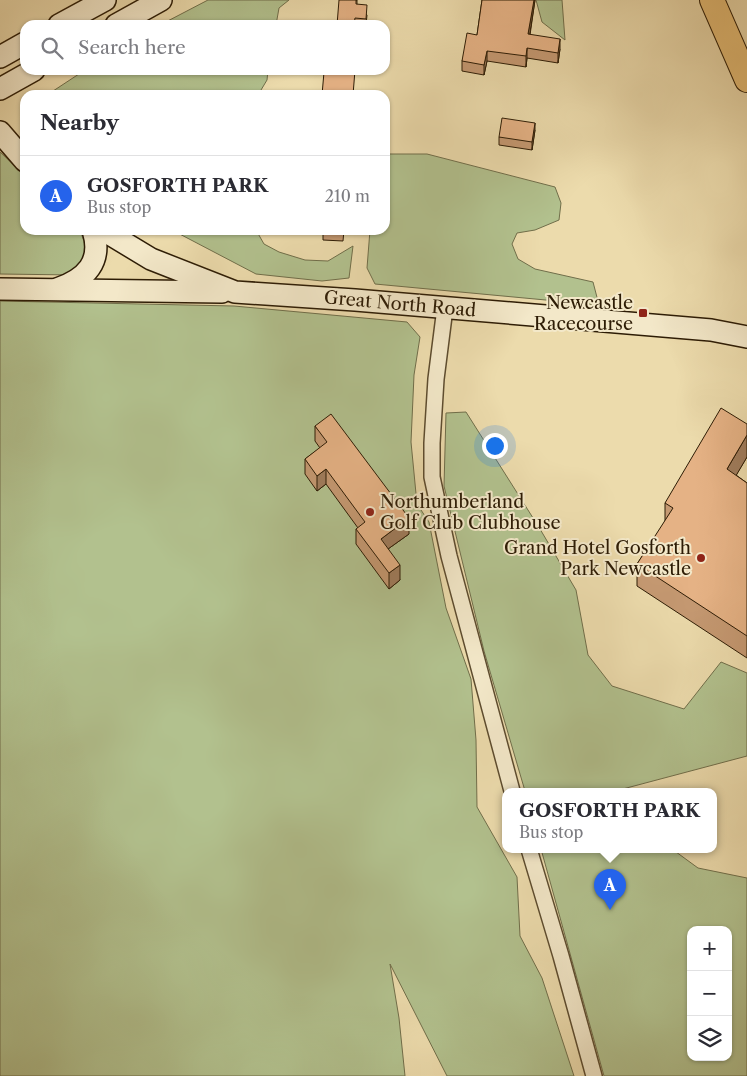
<!DOCTYPE html>
<html lang="en">
<head>
<meta charset="utf-8">
<style>
	:root { --surface:#fff; --page:#f7f7f7; --text:#2b2b33; --muted:#7c7c81; --line:#e1e1e2; --accent:#2563eb }
	body { margin:0; font-family:"Libre Caslon Text",serif; background:var(--page); color:var(--text) }
	.controls { position:absolute; right:15px; bottom:15px; display:grid; overflow:hidden; border-radius:10px; box-shadow:0 1px 4px #0004 }
	.controls button { width:45px; height:45px; display:grid; place-items:center; padding:0; border:0; border-bottom:1px solid var(--line); background:var(--surface); color:var(--text); font:25px sans-serif }
	.you { position:absolute; left:494px; top:445px; width:18px; height:18px; margin:-12px; border:4px solid #fff; border-radius:50%; background:#1a73e8; box-shadow:0 0 0 8px #1a73e833 }
	.badge { display:grid; place-items:center; width:32px; height:32px; border-radius:50%; background:var(--accent); color:#fff; font-size:16px; font-weight:700 }
	.pin { position:absolute; translate:-50% -41px; filter:drop-shadow(0 1px 2px #0008) }
	.pin::after { content:''; position:absolute; top:26px; width:18px; height:15px; background:inherit; clip-path:polygon(0 0,100% 0,50% 100%) }
	.popup { position:absolute; left:502px; top:788px; width:215px; height:65px; box-sizing:border-box; display:grid; place-content:center; border-radius:10px; background:var(--surface); filter:drop-shadow(0 1px 4px #0005); font-size:16px; white-space:nowrap; color:var(--muted) }
	.popup b { font-size:19px; color:var(--text) }
	.popup::after { content:''; position:absolute; left:50%; top:100%; margin-left:-10px; border:10px solid transparent; border-top-color:var(--surface) }
	.list { margin:0; padding:0; list-style:none }
	h2 { display:flex; justify-content:space-between; align-items:center; height:65px; margin:0; padding:0 20px; font-size:21px }
	h2 small { font-size:16px; font-weight:400; color:var(--muted) }
	.list li { display:grid; grid-template-columns:32px 1fr auto; gap:15px; align-items:center; box-sizing:border-box; height:80px; padding:0 20px; border-top:1px solid var(--line) }
	.list b { display:block; font-size:19px; white-space:nowrap }
	.list p { margin:0; font-size:16px; white-space:nowrap; color:var(--muted) }
	.list em { font-size:16px; font-style:normal; color:var(--muted) }
	.icon { flex:none; width:28px; height:28px; fill:none; stroke:currentColor; stroke-width:2; stroke-linecap:round; stroke-linejoin:round }
	.map { position:relative; flex:none; width:747px; height:1076px; overflow:hidden }
	.search { position:absolute; background:var(--surface); box-shadow:0 1px 4px #0004; left:20px; top:20px; width:370px; height:55px; display:flex; align-items:center; gap:12px; box-sizing:border-box; padding:0 18px; border-radius:15px; color:var(--muted); font-size:19px }
	.panel { position:absolute; background:var(--surface); box-shadow:0 1px 4px #0004; left:20px; top:90px; width:370px; height:145px; border-radius:15px }
	.map>svg:first-child { display:block }
</style>
</head>
<body>
<div class="map">
<svg width="747" height="1076" viewBox="0 0 747 1076">
	<rect width="100%" height="100%" fill="#ecdbac"/>
	<filter id="stains"><feTurbulence type="fractalNoise" baseFrequency=".004" numOctaves="4"/><feColorMatrix values="0 0 0 0 .2 0 0 0 0 .09 0 0 0 0 .02 0 0 0 .5 -.17"/></filter>
	<radialGradient id="worn" r=".72"><stop offset=".6" stop-color="#630" stop-opacity="0"/><stop offset="1" stop-color="#630" stop-opacity=".3"/></radialGradient>
	<!-- green -->
	<g fill="#b2c18e" stroke="#706e4a" fill-rule="evenodd">
		<path d="M 208,0 L 289,0 L 279,8 L 276,25 L 160,25 Z"/>
		<path d="M 536,0 L 562,0 L 565,40 L 542,22 Z"/>
		<path d="M 85,70 L 268,70 L 267,80 L 258,95 L 47,95 Z"/>
		<path d="M 0,152 L 25,175 L 25,230 L 80,231 C 89,251 86,257 74,275 L 0,274 Z"/>
		<path d="M 385,154 L 427,154 L 555,187 L 561,203 L 559,220 L 535,230 L 517,233 L 512,244 L 518,259 L 535,269 L 593,282 L 599,305 L 375,284 L 367,268 L 370,230 L 385,230 Z"/>
		<path d="M 172,230 L 256,230 L 264,244 L 279,252 L 305,260 L 328,261 L 353,246 L 349,278 L 322,281 L 256,274 Z"/>
		<path d="M 0,301 L 234,306 L 407,322 L 420,337 L 414,375 L 411,442 L 417,504 L 429,522 L 446,608 L 471,679 L 476,740 L 477,807 L 517,877 L 520,936 L 542,978 L 574,1076 L 447,1076 L 390,964 L 399,1018 L 405,1076 L 0,1076 Z"/>
		<path d="M 466,412 L 540,529 L 576,590 L 588,655 L 612,686 L 684,709 L 721,662 L 747,673 L 747,756 L 619,790 L 620,791 L 525,791 L 484,651 L 444,486 L 446,413 Z"/>
		<path d="M 541,849 L 672,849 L 698,868 L 747,878 L 747,1076 L 604,1076 ZM 691,930 L 728,930 L 728,1057 L 691,1057 Z"/>
	</g>
	<g fill="none" stroke-linecap="round" stroke-linejoin="round">
		<defs>
			<g id="street">
				<path d="M 445,308 L 436,379 L 432,443 L 432,477 L 449,556 L 512,791"/>
				<path d="M 529,849 L 561,956 L 594,1076"/>
			</g>
			<g id="secondary">
				<path d="M 59,25 L 105,0"/>
				<path d="M 116,25 L 161,0"/>
				<path d="M 0,57 L 25,43"/>
				<path d="M 0,89 L 34,70"/>
				<path d="M 0,132 L 25,161"/>
				<path d="M 103,230 L 151,259 L 235,292 L 355,300 L 711,330 L 747,337"/>
				<path d="M 0,289 L 222,292"/>
				<path d="M 57,289 C 86,279 103,262 93,230"/>
			</g>
			<path id="primary" d="M 712,0 L 747,80"/>
		</defs>
		<!-- street casing -->
		<use href="#street" stroke="#5d4c2f" stroke-width="18"/>
		<!-- secondary casing -->
		<use href="#secondary" stroke="#2d1c05" stroke-width="24"/>
		<!-- primary casing -->
		<use href="#primary" stroke="#2d1c05" stroke-width="26"/>
		<!-- street -->
		<use href="#street" stroke="#f3e8c9" stroke-width="15"/>
		<!-- secondary -->
		<use href="#secondary" stroke="#f3e8c9" stroke-width="21"/>
		<!-- primary -->
		<use href="#primary" stroke="#e6be76" stroke-width="24"/>
	</g>
	<!-- wall -->
	<g fill="#c59972" stroke="#2d1c05">
		<path d="M 357,0 L 357,4 L 367,15 L 366,25 L 337,25 Z"/>
		<path d="M 482,0 L 535,0 L 530,35 L 560,49 L 558,63 L 527,58 L 526,67 L 487,61 L 484,75 L 462,71 L 462,61 L 477,35 Z"/>
		<path d="M 535,130 L 532,150 L 499,145 L 499,137 Z"/>
		<path d="M 323,230 L 344,230 L 343,241 L 323,240 Z"/>
		<path d="M 747,424 L 747,457 L 736,475 L 747,483 L 747,658 L 637,586 L 637,564 L 665,522 L 665,503 Z"/>
		<path d="M 315,426 L 409,534 L 388,549 L 400,580 L 389,589 L 356,544 L 356,529 L 358,528 L 326,484 L 317,491 L 305,474 L 305,459 L 320,448 L 315,441 Z"/>
	</g>
	<!-- shaded-wall -->
	<g fill="#a07d5d" stroke="#2d1c05">
		<path d="M 534,0 L 535,0 L 528,45 L 528,34 Z"/>
		<path d="M 560,39 L 560,49 L 558,63 L 558,53 Z"/>
		<path d="M 527,48 L 527,58 L 526,67 L 526,56 Z"/>
		<path d="M 487,51 L 487,61 L 484,75 L 484,65 Z"/>
		<path d="M 535,123 L 535,130 L 532,150 L 532,142 Z"/>
		<path d="M 747,435 L 747,457 L 727,491 L 727,469 Z"/>
		<path d="M 326,469 L 326,484 L 317,491 L 317,476 Z"/>
		<path d="M 409,518 L 409,534 L 381,554 L 381,539 Z"/>
		<path d="M 400,565 L 400,580 L 389,589 L 389,573 Z"/>
	</g>
	<!-- building -->
	<g fill="#e5b285" stroke="#2d1c05">
		<path d="M 339,0 L 356,0 L 356,4 L 367,5 L 366,19 L 355,18 L 354,25 L 337,25 Z"/>
		<path d="M 482,0 L 534,0 L 528,34 L 560,39 L 558,53 L 527,48 L 526,56 L 487,51 L 484,65 L 462,61 L 467,33 L 477,35 Z"/>
		<path d="M 334,70 L 355,70 L 353,95 L 322,95 L 324,72 L 333,73 Z"/>
		<path d="M 502,118 L 535,123 L 532,142 L 499,137 Z"/>
		<path d="M 323,230 L 343,230 L 343,232 Z"/>
		<path d="M 721,408 L 747,424 L 747,435 L 727,469 L 747,483 L 747,636 L 637,564 L 673,508 L 665,503 Z"/>
		<path d="M 331,414 L 409,518 L 381,539 L 400,565 L 389,573 L 356,529 L 365,522 L 326,469 L 317,476 L 305,459 L 327,442 L 315,426 Z"/>
	</g>
	<!-- markers -->
	<g fill="#8f2418" stroke="#f3e8c9" stroke-width="2">
		<rect x="638" y="308" width="10" height="10" rx="2.5"/>
		<circle cx="370" cy="512" r="5"/>
		<circle cx="701" cy="558" r="5"/>
	</g>
	<g text-anchor="middle" dominant-baseline="central" stroke-width="4" stroke-linejoin="round" paint-order="stroke">
		<!-- poi labels -->
		<g font-size="18" fill="#2d1c05" stroke="#f3e8c9" text-anchor="end">
			<text x="633" y="303">Newcastle<tspan x="633" dy="21">Racecourse</tspan></text>
			<text x="380" y="502" text-anchor="start">Northumberland<tspan x="380" dy="21">Golf Club Clubhouse</tspan></text>
			<text x="691" y="548">Grand Hotel Gosforth<tspan x="691" dy="21">Park Newcastle</tspan></text>
		</g>
		<!-- street labels -->
		<g font-size="18" fill="#2d1c05" stroke="#f3e8c9">
			<text transform="translate(400 304) rotate(5)">Great North Road</text>
		</g>
	</g>
	<rect width="100%" height="100%" filter="url(#stains)"/>
	<rect width="100%" height="100%" fill="url(#worn)"/>
</svg>
<div class="controls">
<button>+</button>
<button>−</button>
<button><svg class="icon" aria-label="layers" viewBox="0 0 24 24"><path d="M12 4l9 5-9 5-9-5zM3 14l9 5 9-5"/></svg></button>
</div>
<div class="you"></div>
<div class="pin badge" style="left:610px;top:910px">A</div>
<div class="popup"><b>GOSFORTH PARK</b>Bus stop</div>
<div class="search"><svg class="icon" aria-label="search" viewBox="0 0 24 24"><circle cx="10" cy="10" r="6"/><path d="M15 15l6 6"/></svg>Search here</div>
<section class="panel">
<h2>Nearby<small></small></h2>
<ul class="list">
<li><span class="badge">A</span><div><b>GOSFORTH PARK</b><p>Bus stop</p></div><em>210 m</em></li>
</ul>
</section>
</div>
</body>
</html>
